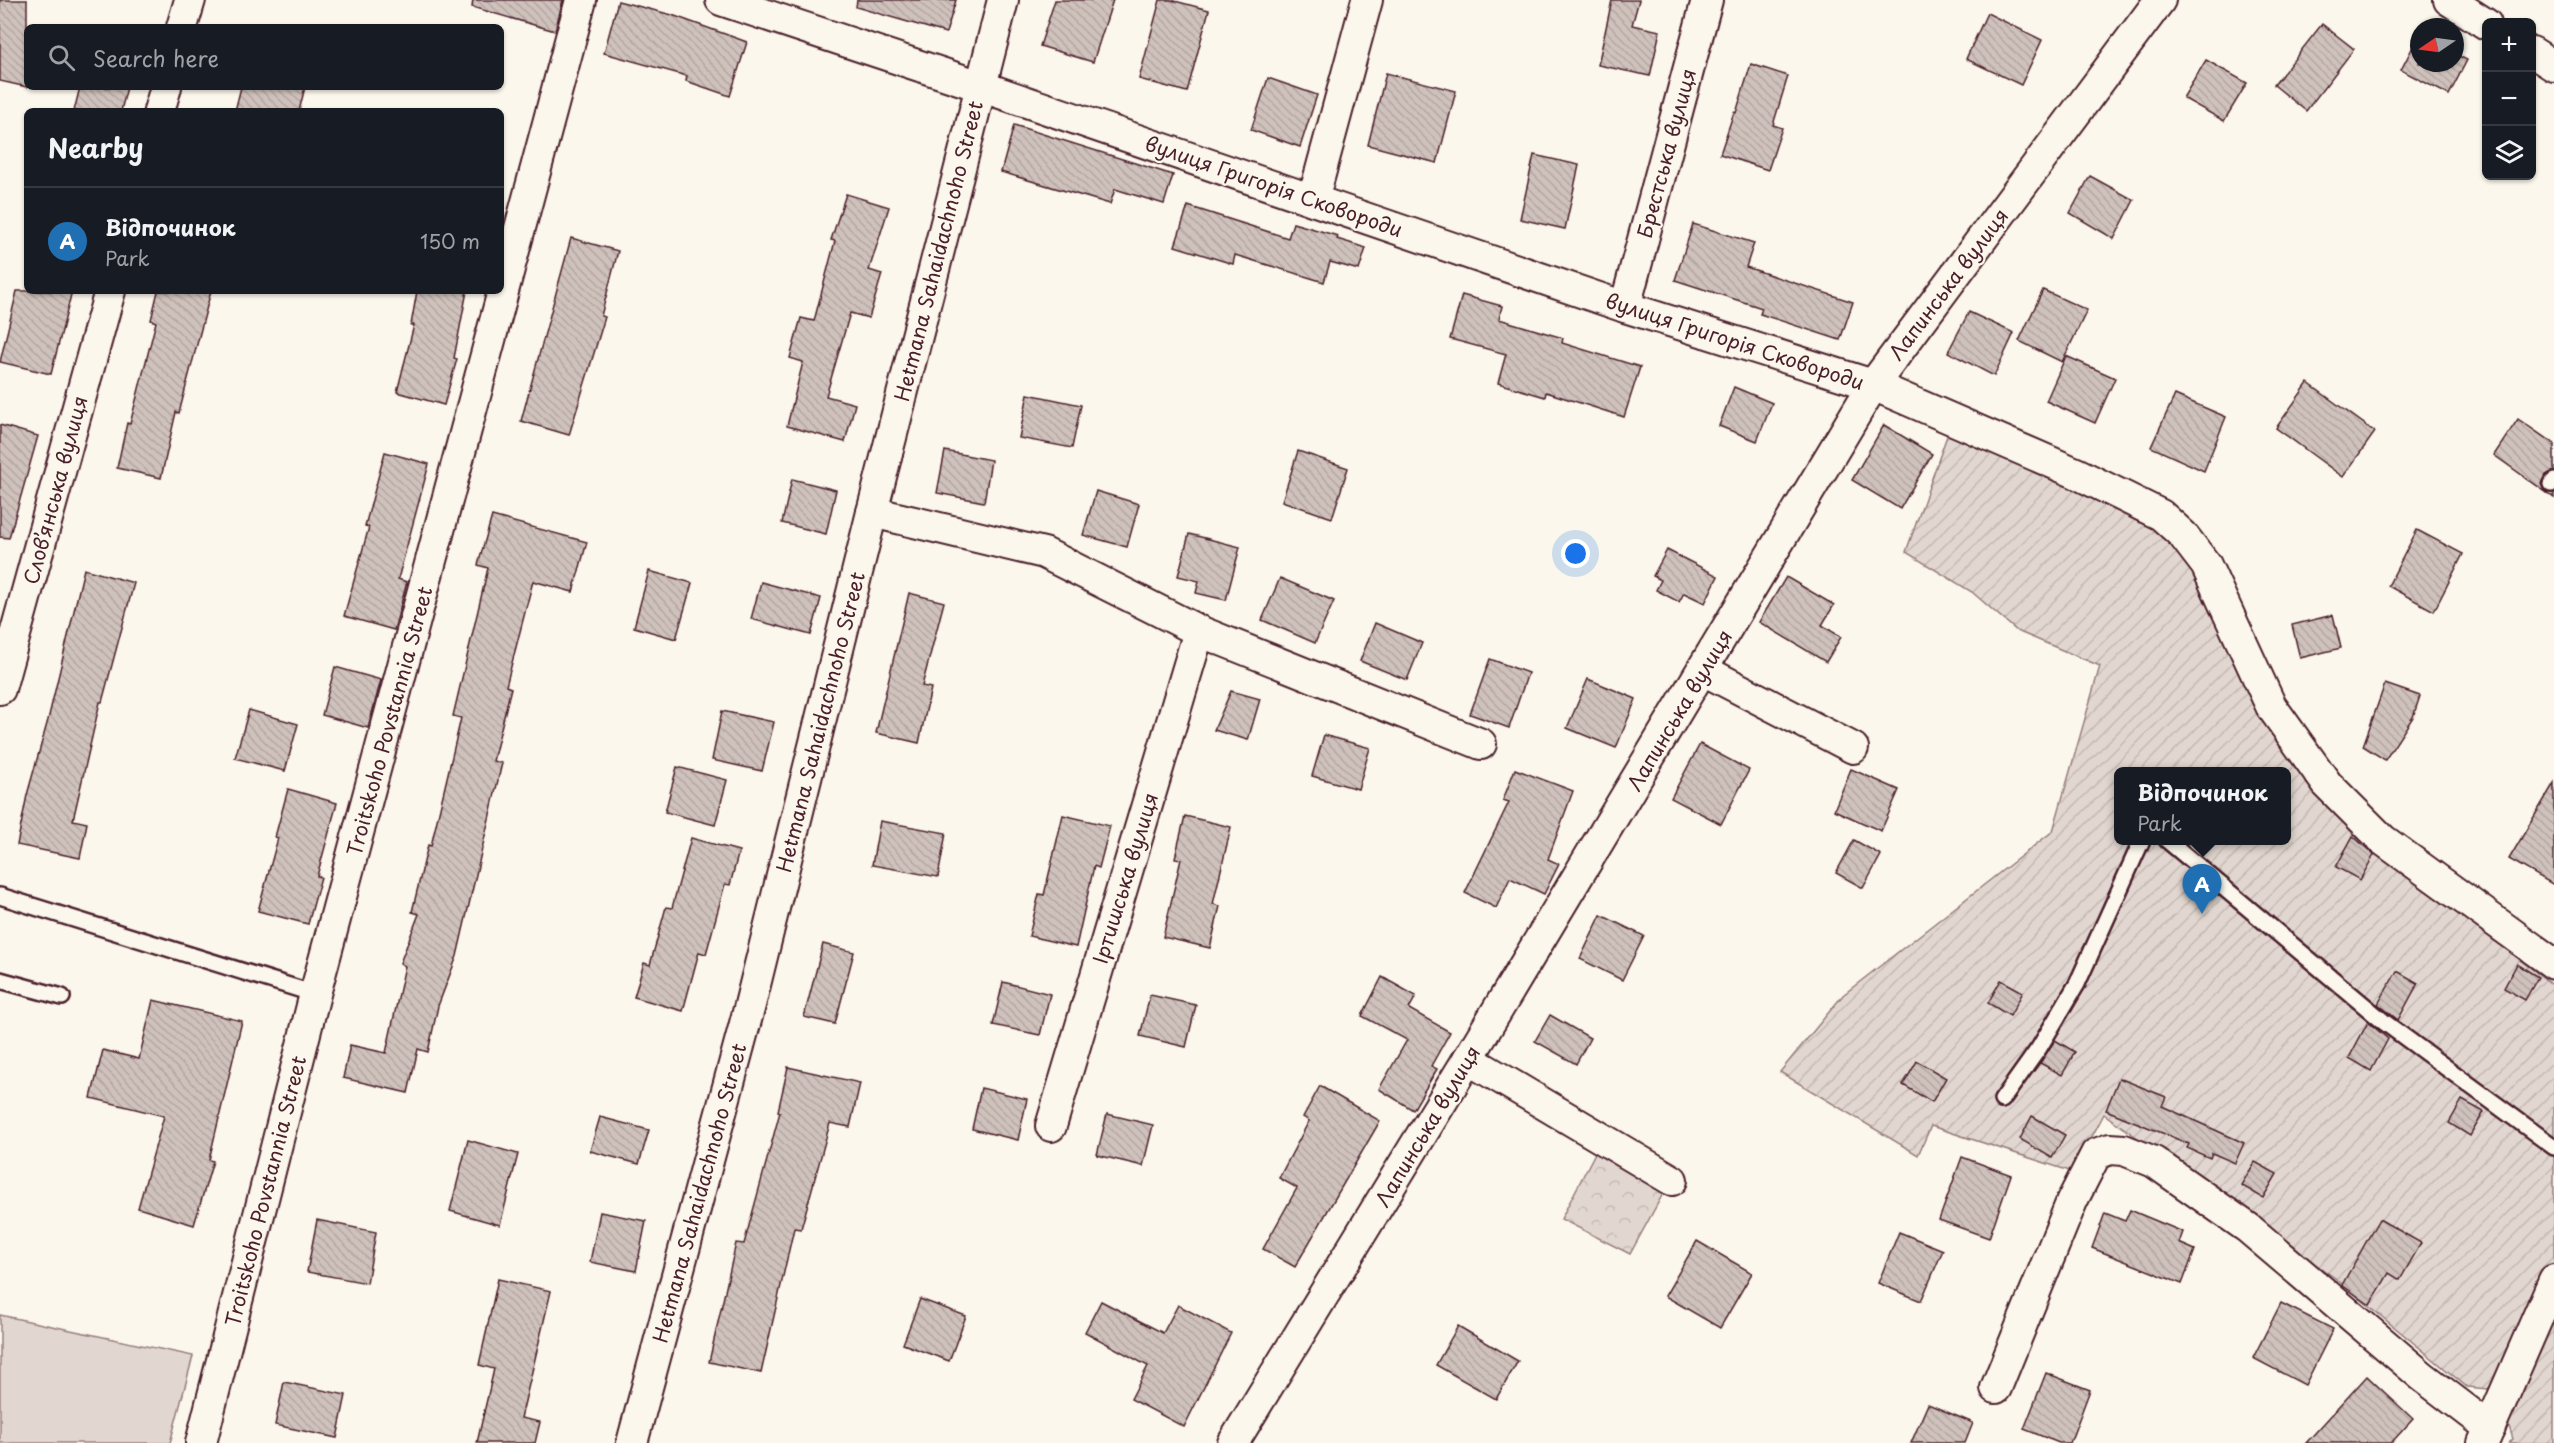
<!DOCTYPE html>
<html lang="en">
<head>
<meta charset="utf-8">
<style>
	:root { --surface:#171b24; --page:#20242c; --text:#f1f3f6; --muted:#9ea1a6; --line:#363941; --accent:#1f6fb2 }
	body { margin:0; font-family:"Playpen Sans",sans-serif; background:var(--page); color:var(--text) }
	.controls { position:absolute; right:18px; top:18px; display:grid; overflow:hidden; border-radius:9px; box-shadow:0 2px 4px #0004 }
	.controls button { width:54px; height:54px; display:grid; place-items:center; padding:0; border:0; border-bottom:2px solid var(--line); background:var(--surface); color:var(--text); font:30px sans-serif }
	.compass { position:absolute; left:2410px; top:18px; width:54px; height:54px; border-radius:50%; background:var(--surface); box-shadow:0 2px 4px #0004; rotate:257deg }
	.you { position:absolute; left:1576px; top:554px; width:21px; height:21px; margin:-15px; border:4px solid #fff; border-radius:50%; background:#1a73e8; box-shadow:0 0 0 9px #1a73e833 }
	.badge { display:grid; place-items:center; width:39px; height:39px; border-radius:50%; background:var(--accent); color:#fff; font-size:20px; font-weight:700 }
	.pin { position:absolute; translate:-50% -50px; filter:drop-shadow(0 2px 3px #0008) }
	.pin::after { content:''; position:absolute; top:32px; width:21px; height:18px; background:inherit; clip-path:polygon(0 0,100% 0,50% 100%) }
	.popup { position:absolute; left:2114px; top:767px; width:177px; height:78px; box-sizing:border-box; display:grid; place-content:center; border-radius:9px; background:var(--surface); filter:drop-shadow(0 2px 4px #0005); font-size:20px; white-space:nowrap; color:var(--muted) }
	.popup b { font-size:22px; color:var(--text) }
	.popup::after { content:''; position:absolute; left:50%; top:100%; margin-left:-12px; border:12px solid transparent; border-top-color:var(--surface) }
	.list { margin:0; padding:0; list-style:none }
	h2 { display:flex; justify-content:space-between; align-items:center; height:78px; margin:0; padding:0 24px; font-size:26px }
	h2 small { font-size:20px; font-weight:400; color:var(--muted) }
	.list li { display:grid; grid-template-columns:39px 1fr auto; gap:18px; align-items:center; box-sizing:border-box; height:108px; padding:0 24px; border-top:2px solid var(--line) }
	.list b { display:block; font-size:22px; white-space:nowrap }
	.list p { margin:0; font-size:20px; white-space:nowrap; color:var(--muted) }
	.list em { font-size:20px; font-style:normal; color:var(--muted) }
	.icon { flex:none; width:33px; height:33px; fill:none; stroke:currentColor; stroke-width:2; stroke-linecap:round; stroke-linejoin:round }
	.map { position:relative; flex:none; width:2554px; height:1443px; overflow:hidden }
	.search { position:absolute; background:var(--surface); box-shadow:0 2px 4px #0004; left:24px; top:24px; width:480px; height:66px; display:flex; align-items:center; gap:15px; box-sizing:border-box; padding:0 21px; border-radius:9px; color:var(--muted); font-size:22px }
	.panel { position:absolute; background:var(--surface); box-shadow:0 2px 4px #0004; left:24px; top:108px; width:480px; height:186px; border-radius:9px }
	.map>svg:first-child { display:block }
</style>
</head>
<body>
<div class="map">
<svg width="2554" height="1443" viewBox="0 0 2554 1443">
	<defs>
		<pattern id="park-crowns" width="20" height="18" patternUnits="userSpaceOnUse" patternTransform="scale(1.5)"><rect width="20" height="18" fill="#e2d7d0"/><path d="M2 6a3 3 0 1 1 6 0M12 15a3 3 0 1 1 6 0" fill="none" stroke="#c3b8b3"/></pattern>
		<pattern id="garden-furrows" width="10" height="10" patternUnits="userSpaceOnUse" patternTransform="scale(1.5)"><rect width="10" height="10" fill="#e2d7d0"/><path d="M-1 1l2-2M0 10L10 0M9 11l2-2" fill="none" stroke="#c3b8b3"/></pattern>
		<pattern id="building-back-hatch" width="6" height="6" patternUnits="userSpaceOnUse" patternTransform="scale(1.5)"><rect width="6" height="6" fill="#cfc2bc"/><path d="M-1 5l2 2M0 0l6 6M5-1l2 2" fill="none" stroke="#b3a6a2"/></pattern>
	</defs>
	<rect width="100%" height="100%" fill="#fbf7ec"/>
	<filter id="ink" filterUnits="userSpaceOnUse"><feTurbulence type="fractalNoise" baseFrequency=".0167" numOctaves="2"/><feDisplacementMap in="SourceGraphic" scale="12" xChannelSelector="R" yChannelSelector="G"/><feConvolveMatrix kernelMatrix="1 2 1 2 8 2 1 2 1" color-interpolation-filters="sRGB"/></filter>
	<g filter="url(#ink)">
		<!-- grass -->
		<path fill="#e2d7d0" stroke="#967b7e" stroke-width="1.5" d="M 0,1315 L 193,1356 L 170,1443 L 0,1443 Z"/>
		<!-- park -->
		<path fill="url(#park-crowns)" stroke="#967b7e" stroke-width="1.5" d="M 1596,1151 L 1665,1190 L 1630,1254 L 1561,1219 Z"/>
		<!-- garden -->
		<g fill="url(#garden-furrows)" stroke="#967b7e" stroke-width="1.5" fill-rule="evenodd">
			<path d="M 1949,430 L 2165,532 L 2183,548 L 2256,699 L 2434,894 L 2554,986 L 2554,1265 L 2508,1367 L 2488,1389 L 2467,1387 L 2335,1278 L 2104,1114 L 2073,1172 L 1931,1126 L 1918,1155 L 1780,1072 L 1843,995 L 2053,831 L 2100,666 L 2017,631 L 1972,592 L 1906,552 ZM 2118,772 L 2286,772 L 2286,840 L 2118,840 Z"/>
			<path d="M 2554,1313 L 2554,1443 L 2509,1443 L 2513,1439 L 2507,1420 Z"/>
		</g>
		<!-- building -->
		<g fill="url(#building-back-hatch)" stroke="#4a1f2b" stroke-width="1.5">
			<path d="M 0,0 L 27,0 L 27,87 L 0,81 Z"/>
			<path d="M 473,0 L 563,0 L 555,31 L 472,7 Z"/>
			<path d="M 857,0 L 956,0 L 946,33 L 856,7 Z"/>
			<path d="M 1055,0 L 1113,0 L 1093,62 L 1040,46 Z"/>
			<path d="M 1160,0 L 1171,0 L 1209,10 L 1187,92 L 1139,79 Z"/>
			<path d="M 1612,0 L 1639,0 L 1632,25 L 1660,31 L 1650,76 L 1598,65 Z"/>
			<path d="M 618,1 L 672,15 L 747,42 L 730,96 L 686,81 L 687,76 L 604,53 Z"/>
			<path d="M 1987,13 L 2042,40 L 2021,85 L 1966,59 Z"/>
			<path d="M 2322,24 L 2354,49 L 2306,111 L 2274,85 Z"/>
			<path d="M 2419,35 L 2419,63 L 2455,63 L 2455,54 L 2467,60 L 2449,95 L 2401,70 Z"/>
			<path d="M 2206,60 L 2247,83 L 2224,121 L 2183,98 Z"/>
			<path d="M 1751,64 L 1788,76 L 1773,125 L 1782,128 L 1768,170 L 1720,154 L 1734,112 L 1736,113 Z"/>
			<path d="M 1386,73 L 1456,91 L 1437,163 L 1368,145 Z"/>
			<path d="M 1268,78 L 1317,95 L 1300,147 L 1251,130 Z"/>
			<path d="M 80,87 L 127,87 L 121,111 L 74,111 Z"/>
			<path d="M 241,87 L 305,87 L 299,111 L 235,111 Z"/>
			<path d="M 1014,125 L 1173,175 L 1164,204 L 1115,189 L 1110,204 L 1001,172 Z"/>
			<path d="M 1534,155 L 1579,165 L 1565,229 L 1520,219 Z"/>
			<path d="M 2090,176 L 2134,200 L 2114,239 L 2070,213 Z"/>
			<path d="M 846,194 L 889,207 L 869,270 L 882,274 L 869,318 L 850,313 L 826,396 L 855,404 L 845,442 L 787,426 L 803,362 L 790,358 L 801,318 L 814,321 L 835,241 L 831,240 Z"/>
			<path d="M 1188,206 L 1288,238 L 1293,223 L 1338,236 L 1337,239 L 1366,248 L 1359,270 L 1330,262 L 1324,282 L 1235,255 L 1233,264 L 1175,246 Z"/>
			<path d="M 1693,224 L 1754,243 L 1746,267 L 1853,302 L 1840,340 L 1760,314 L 1762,308 L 1675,280 Z"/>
			<path d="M 571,238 L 618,251 L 601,316 L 605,317 L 569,435 L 521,421 Z"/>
			<path d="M 2043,290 L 2087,310 L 2062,362 L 2019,341 Z"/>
			<path d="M 17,291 L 72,291 L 51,374 L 0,362 Z"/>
			<path d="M 158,291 L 211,291 L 179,413 L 176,412 L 161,478 L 117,468 L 127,423 L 130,424 L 156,322 L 151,320 Z"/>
			<path d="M 417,291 L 467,291 L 454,358 L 457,359 L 444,405 L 397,392 L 414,325 L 411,325 Z"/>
			<path d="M 1462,295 L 1502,306 L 1499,319 L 1563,338 L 1562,343 L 1640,367 L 1624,417 L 1546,392 L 1545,397 L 1498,383 L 1506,354 L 1450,339 Z"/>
			<path d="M 1969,312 L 2014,333 L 1994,376 L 1948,352 Z"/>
			<path d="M 2066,356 L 2115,378 L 2095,423 L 2046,401 Z"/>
			<path d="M 2308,383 L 2375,432 L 2343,477 L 2276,428 Z"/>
			<path d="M 1734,387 L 1772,403 L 1757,441 L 1719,426 Z"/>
			<path d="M 1028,394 L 1081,405 L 1072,448 L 1019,438 Z"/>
			<path d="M 2175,395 L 2226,417 L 2204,471 L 2151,447 Z"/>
			<path d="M 2518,419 L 2554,444 L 2554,471 L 2546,475 L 2542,484 L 2546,492 L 2554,493 L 2554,498 L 2494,455 Z"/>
			<path d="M 0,425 L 38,436 L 9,538 L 0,537 Z"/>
			<path d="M 1884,425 L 1932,454 L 1900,509 L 1852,480 Z"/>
			<path d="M 945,451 L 991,460 L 984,502 L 937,493 Z"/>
			<path d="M 1298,451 L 1348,468 L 1332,518 L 1282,501 Z"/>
			<path d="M 385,452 L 429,464 L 398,579 L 407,582 L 394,630 L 344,616 L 369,527 L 365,526 Z"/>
			<path d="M 792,479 L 836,490 L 826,534 L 782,523 Z"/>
			<path d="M 1096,491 L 1139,504 L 1127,547 L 1083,535 Z"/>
			<path d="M 492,516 L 587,542 L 573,592 L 533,581 L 506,686 L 511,688 L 493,761 L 502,763 L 457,956 L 438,1006 L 428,1052 L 418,1049 L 408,1093 L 343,1078 L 350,1045 L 386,1053 L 405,966 L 400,963 L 419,914 L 412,912 L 428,845 L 431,846 L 461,718 L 453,716 L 488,568 L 478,565 Z"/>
			<path d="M 2417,530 L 2463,554 L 2434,611 L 2388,586 Z"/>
			<path d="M 1189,534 L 1240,547 L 1226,600 L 1196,593 L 1199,581 L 1178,576 Z"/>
			<path d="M 1667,550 L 1718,576 L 1705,603 L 1684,593 L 1679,602 L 1656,590 L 1661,580 L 1653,576 Z"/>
			<path d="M 84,569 L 134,583 L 102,702 L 100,702 L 73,820 L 87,823 L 80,858 L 17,845 L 27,795 L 48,720 Z"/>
			<path d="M 649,571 L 692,583 L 676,639 L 634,627 Z"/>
			<path d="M 1786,577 L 1834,605 L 1822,625 L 1841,637 L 1826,662 L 1759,622 Z"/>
			<path d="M 1280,578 L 1334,601 L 1315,643 L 1262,620 Z"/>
			<path d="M 761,582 L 821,598 L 811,635 L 751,619 Z"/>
			<path d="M 909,593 L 944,602 L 922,686 L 931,688 L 919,743 L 876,733 Z"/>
			<path d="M 2333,615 L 2341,648 L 2300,658 L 2292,625 Z"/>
			<path d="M 1375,623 L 1422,643 L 1407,680 L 1360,661 Z"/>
			<path d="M 1490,659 L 1528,673 L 1509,728 L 1470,714 Z"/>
			<path d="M 335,667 L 381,680 L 368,728 L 322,715 Z"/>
			<path d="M 1588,679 L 1636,699 L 1616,748 L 1567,728 Z"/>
			<path d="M 2385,684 L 2420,696 L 2413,717 L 2385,760 L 2363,746 Z"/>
			<path d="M 1231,691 L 1260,699 L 1248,740 L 1214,730 Z"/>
			<path d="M 249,710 L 298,724 L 285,771 L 235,758 Z"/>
			<path d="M 722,711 L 774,722 L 762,771 L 712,760 Z"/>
			<path d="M 1324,735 L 1370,748 L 1358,789 L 1312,776 Z"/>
			<path d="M 1700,744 L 1749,770 L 1721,824 L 1671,798 Z"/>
			<path d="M 677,767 L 727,780 L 715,825 L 665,812 Z"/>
			<path d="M 1515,769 L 1573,791 L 1548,859 L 1559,864 L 1544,894 L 1510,878 L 1496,908 L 1465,893 L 1509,802 L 1503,800 Z"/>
			<path d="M 1851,769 L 1899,790 L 1881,831 L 1834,810 Z"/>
			<path d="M 2554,783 L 2554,885 L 2509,859 Z"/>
			<path d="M 288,789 L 337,803 L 317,876 L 321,877 L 308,924 L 258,911 L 278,838 L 275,837 Z"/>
			<path d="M 1063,815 L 1110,826 L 1099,868 L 1094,866 L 1076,947 L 1029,936 L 1039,894 L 1044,895 Z"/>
			<path d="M 1185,816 L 1231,827 L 1213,904 L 1220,906 L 1210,948 L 1163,937 L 1181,859 L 1175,858 Z"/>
			<path d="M 880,821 L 946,833 L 938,877 L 872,865 Z"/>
			<path d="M 2353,836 L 2374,855 L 2360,880 L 2336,867 Z"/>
			<path d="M 691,838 L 739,851 L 730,885 L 725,884 L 706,954 L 699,952 L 683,1011 L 634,997 L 644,963 L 650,965 L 666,907 L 672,908 Z"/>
			<path d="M 1854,840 L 1881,855 L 1863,888 L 1836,873 Z"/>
			<path d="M 1601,915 L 1644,936 L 1622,980 L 1580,959 Z"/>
			<path d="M 823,944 L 854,952 L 835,1024 L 804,1017 Z"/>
			<path d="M 2517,964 L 2538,977 L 2525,1000 L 2504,988 Z"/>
			<path d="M 2397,971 L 2418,983 L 2398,1020 L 2378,1004 Z"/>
			<path d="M 1382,977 L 1416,996 L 1409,1009 L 1450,1032 L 1431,1066 L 1437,1069 L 1413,1110 L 1379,1089 L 1407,1040 L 1362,1016 Z"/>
			<path d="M 2001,980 L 2023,992 L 2010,1016 L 1988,1003 Z"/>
			<path d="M 1003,982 L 1050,994 L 1040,1035 L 993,1025 Z"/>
			<path d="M 1150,995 L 1196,1005 L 1186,1047 L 1140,1036 Z"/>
			<path d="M 153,1000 L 242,1021 L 209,1160 L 213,1161 L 194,1225 L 138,1208 L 164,1116 L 91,1098 L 103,1050 L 139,1059 Z"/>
			<path d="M 1550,1015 L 1590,1038 L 1576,1064 L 1535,1041 Z"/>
			<path d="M 2368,1022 L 2388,1039 L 2371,1071 L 2349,1058 Z"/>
			<path d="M 2055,1040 L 2075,1052 L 2062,1075 L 2040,1063 Z"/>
			<path d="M 1917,1061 L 1946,1078 L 1932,1102 L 1903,1085 Z"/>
			<path d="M 788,1067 L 860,1083 L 850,1127 L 830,1123 L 801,1229 L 794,1228 L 761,1373 L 709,1362 L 736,1243 L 744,1244 L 780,1112 L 778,1111 Z"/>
			<path d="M 2119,1078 L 2166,1097 L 2162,1106 L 2244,1143 L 2235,1163 L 2212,1153 L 2210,1158 L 2187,1148 L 2189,1144 L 2106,1110 Z"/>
			<path d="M 1320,1086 L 1380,1121 L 1295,1267 L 1263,1249 L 1297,1188 L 1279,1178 L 1309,1121 L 1303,1117 Z"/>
			<path d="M 981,1088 L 1027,1099 L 1018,1140 L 972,1129 Z"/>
			<path d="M 2462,1100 L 2484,1112 L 2470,1136 L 2449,1123 Z"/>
			<path d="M 1107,1114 L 1153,1125 L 1143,1166 L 1097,1155 Z"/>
			<path d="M 2032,1116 L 2065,1135 L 2052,1158 L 2020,1139 Z"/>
			<path d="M 600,1117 L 649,1130 L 639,1164 L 590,1151 Z"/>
			<path d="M 468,1140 L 518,1154 L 500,1225 L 450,1211 Z"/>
			<path d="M 1962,1157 L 2011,1175 L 1989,1238 L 1939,1220 Z"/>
			<path d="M 2255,1162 L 2277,1174 L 2263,1198 L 2241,1185 Z"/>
			<path d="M 2130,1210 L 2183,1232 L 2179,1243 L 2195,1250 L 2182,1284 L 2092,1248 L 2105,1213 L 2125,1221 Z"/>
			<path d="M 600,1212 L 646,1221 L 636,1271 L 590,1262 Z"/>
			<path d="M 2379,1219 L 2421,1243 L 2400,1280 L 2389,1273 L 2370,1305 L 2342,1285 Z"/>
			<path d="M 317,1220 L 376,1232 L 367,1283 L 307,1272 Z"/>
			<path d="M 1899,1232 L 1943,1250 L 1921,1301 L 1878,1283 Z"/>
			<path d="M 1697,1241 L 1752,1273 L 1720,1328 L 1665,1296 Z"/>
			<path d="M 498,1279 L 551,1291 L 521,1418 L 540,1422 L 535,1443 L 477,1443 L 494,1369 L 479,1365 Z"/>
			<path d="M 920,1299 L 966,1316 L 949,1361 L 903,1344 Z"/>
			<path d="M 1101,1301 L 1163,1333 L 1178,1305 L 1231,1333 L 1184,1427 L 1131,1399 L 1148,1366 L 1085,1332 Z"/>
			<path d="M 2281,1303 L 2333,1329 L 2305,1385 L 2253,1358 Z"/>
			<path d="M 1458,1326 L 1518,1361 L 1496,1399 L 1436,1365 Z"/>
			<path d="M 2046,1373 L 2090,1390 L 2070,1443 L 2059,1443 L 2024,1429 Z"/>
			<path d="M 2367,1376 L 2413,1419 L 2391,1443 L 2306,1443 Z"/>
			<path d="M 284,1382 L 346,1395 L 337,1438 L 275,1425 Z"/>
			<path d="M 1928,1404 L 1973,1423 L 1965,1443 L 1911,1443 Z"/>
		</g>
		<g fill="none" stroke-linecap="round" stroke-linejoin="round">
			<defs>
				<g id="lane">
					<path d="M 2552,484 L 2554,481"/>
					<path d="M 2167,840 L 2384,1022 L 2554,1147"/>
					<path d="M 0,896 L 315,994"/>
					<path d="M 0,980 L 62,997"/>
					<path d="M 2002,1100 L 2039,1048 L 2077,984 L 2142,840"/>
				</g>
				<g id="street">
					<path d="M 721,0 L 980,86 L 1625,307 L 1873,385 L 2076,473 L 2161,515 L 2183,535 L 2206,565 L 2271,706 L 2327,784 L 2383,840 L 2554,964"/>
					<path d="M 2449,0 L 2486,24"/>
					<path d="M 182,27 L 190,0"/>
					<path d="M 2532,52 L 2554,66"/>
					<path d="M 159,111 L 166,87"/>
					<path d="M 1313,200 L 1367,0"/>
					<path d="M 1625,307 L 1707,0"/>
					<path d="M 872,512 L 1044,553 L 1199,631 L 1481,744"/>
					<path d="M 1703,670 L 1853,748"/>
					<path d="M 0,689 L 110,291"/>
					<path d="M 1468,1059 L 1672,1180"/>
					<path d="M 1051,1126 L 1199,631"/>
					<path d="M 1996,1388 L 2072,1201 L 2096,1154 L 2110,1149 L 2124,1150 L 2154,1162 L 2248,1228 L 2422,1376 L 2490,1428"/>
					<path d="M 201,1443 L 315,994 L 581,0"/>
					<path d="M 632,1443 L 750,1005 L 872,512 L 1003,0"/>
					<path d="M 1233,1443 L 1468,1059 L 1873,385 L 2160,0"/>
					<path d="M 2483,1443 L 2554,1280"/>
				</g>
			</defs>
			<!-- lane casing -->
			<use href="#lane" stroke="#4a1f2b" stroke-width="20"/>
			<!-- street casing -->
			<use href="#street" stroke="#4a1f2b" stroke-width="34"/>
			<!-- lane -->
			<use href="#lane" stroke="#fbf7ec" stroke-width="15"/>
			<!-- street -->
			<use href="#street" stroke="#fbf7ec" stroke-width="30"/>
		</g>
	</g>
	<g text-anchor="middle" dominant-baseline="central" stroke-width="4.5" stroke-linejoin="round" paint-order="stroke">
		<!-- street labels -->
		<g font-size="20" fill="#4a1f2b" stroke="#fbf7ec">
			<text transform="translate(1666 153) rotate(-75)">Брестська вулиця</text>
			<text transform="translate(1274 186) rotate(19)">вулиця Григорія Сковороди</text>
			<text transform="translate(938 251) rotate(-76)">Hetmana Sahaidachnoho Street</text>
			<text transform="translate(1948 284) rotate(-53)">Лапинська вулиця</text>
			<text transform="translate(1735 341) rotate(18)">вулиця Григорія Сковороди</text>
			<text transform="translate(55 490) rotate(-75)">Словʼянська вулиця</text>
			<text transform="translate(1679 710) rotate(-59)">Лапинська вулиця</text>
			<text transform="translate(389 721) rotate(-75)">Troitskoho Povstannia Street</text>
			<text transform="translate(820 722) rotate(-76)">Hetmana Sahaidachnoho Street</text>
			<text transform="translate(1125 878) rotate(-73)">Іртишська вулиця</text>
			<text transform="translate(1427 1126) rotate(-59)">Лапинська вулиця</text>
			<text transform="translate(265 1191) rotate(-76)">Troitskoho Povstannia Street</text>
			<text transform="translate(699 1193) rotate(-75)">Hetmana Sahaidachnoho Street</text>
		</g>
	</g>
</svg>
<div class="controls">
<button>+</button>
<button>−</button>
<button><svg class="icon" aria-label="layers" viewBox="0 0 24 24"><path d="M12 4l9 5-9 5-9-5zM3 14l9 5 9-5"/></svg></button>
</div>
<svg class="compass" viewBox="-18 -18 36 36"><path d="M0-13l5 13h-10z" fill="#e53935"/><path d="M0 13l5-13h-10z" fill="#9ea1a6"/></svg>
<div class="you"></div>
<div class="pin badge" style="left:2202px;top:914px">A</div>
<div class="popup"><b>Відпочинок</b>Park</div>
<div class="search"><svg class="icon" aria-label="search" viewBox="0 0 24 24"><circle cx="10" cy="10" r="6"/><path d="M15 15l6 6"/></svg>Search here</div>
<section class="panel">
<h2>Nearby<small></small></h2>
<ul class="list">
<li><span class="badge">A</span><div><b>Відпочинок</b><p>Park</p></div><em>150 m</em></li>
</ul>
</section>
</div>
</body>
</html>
